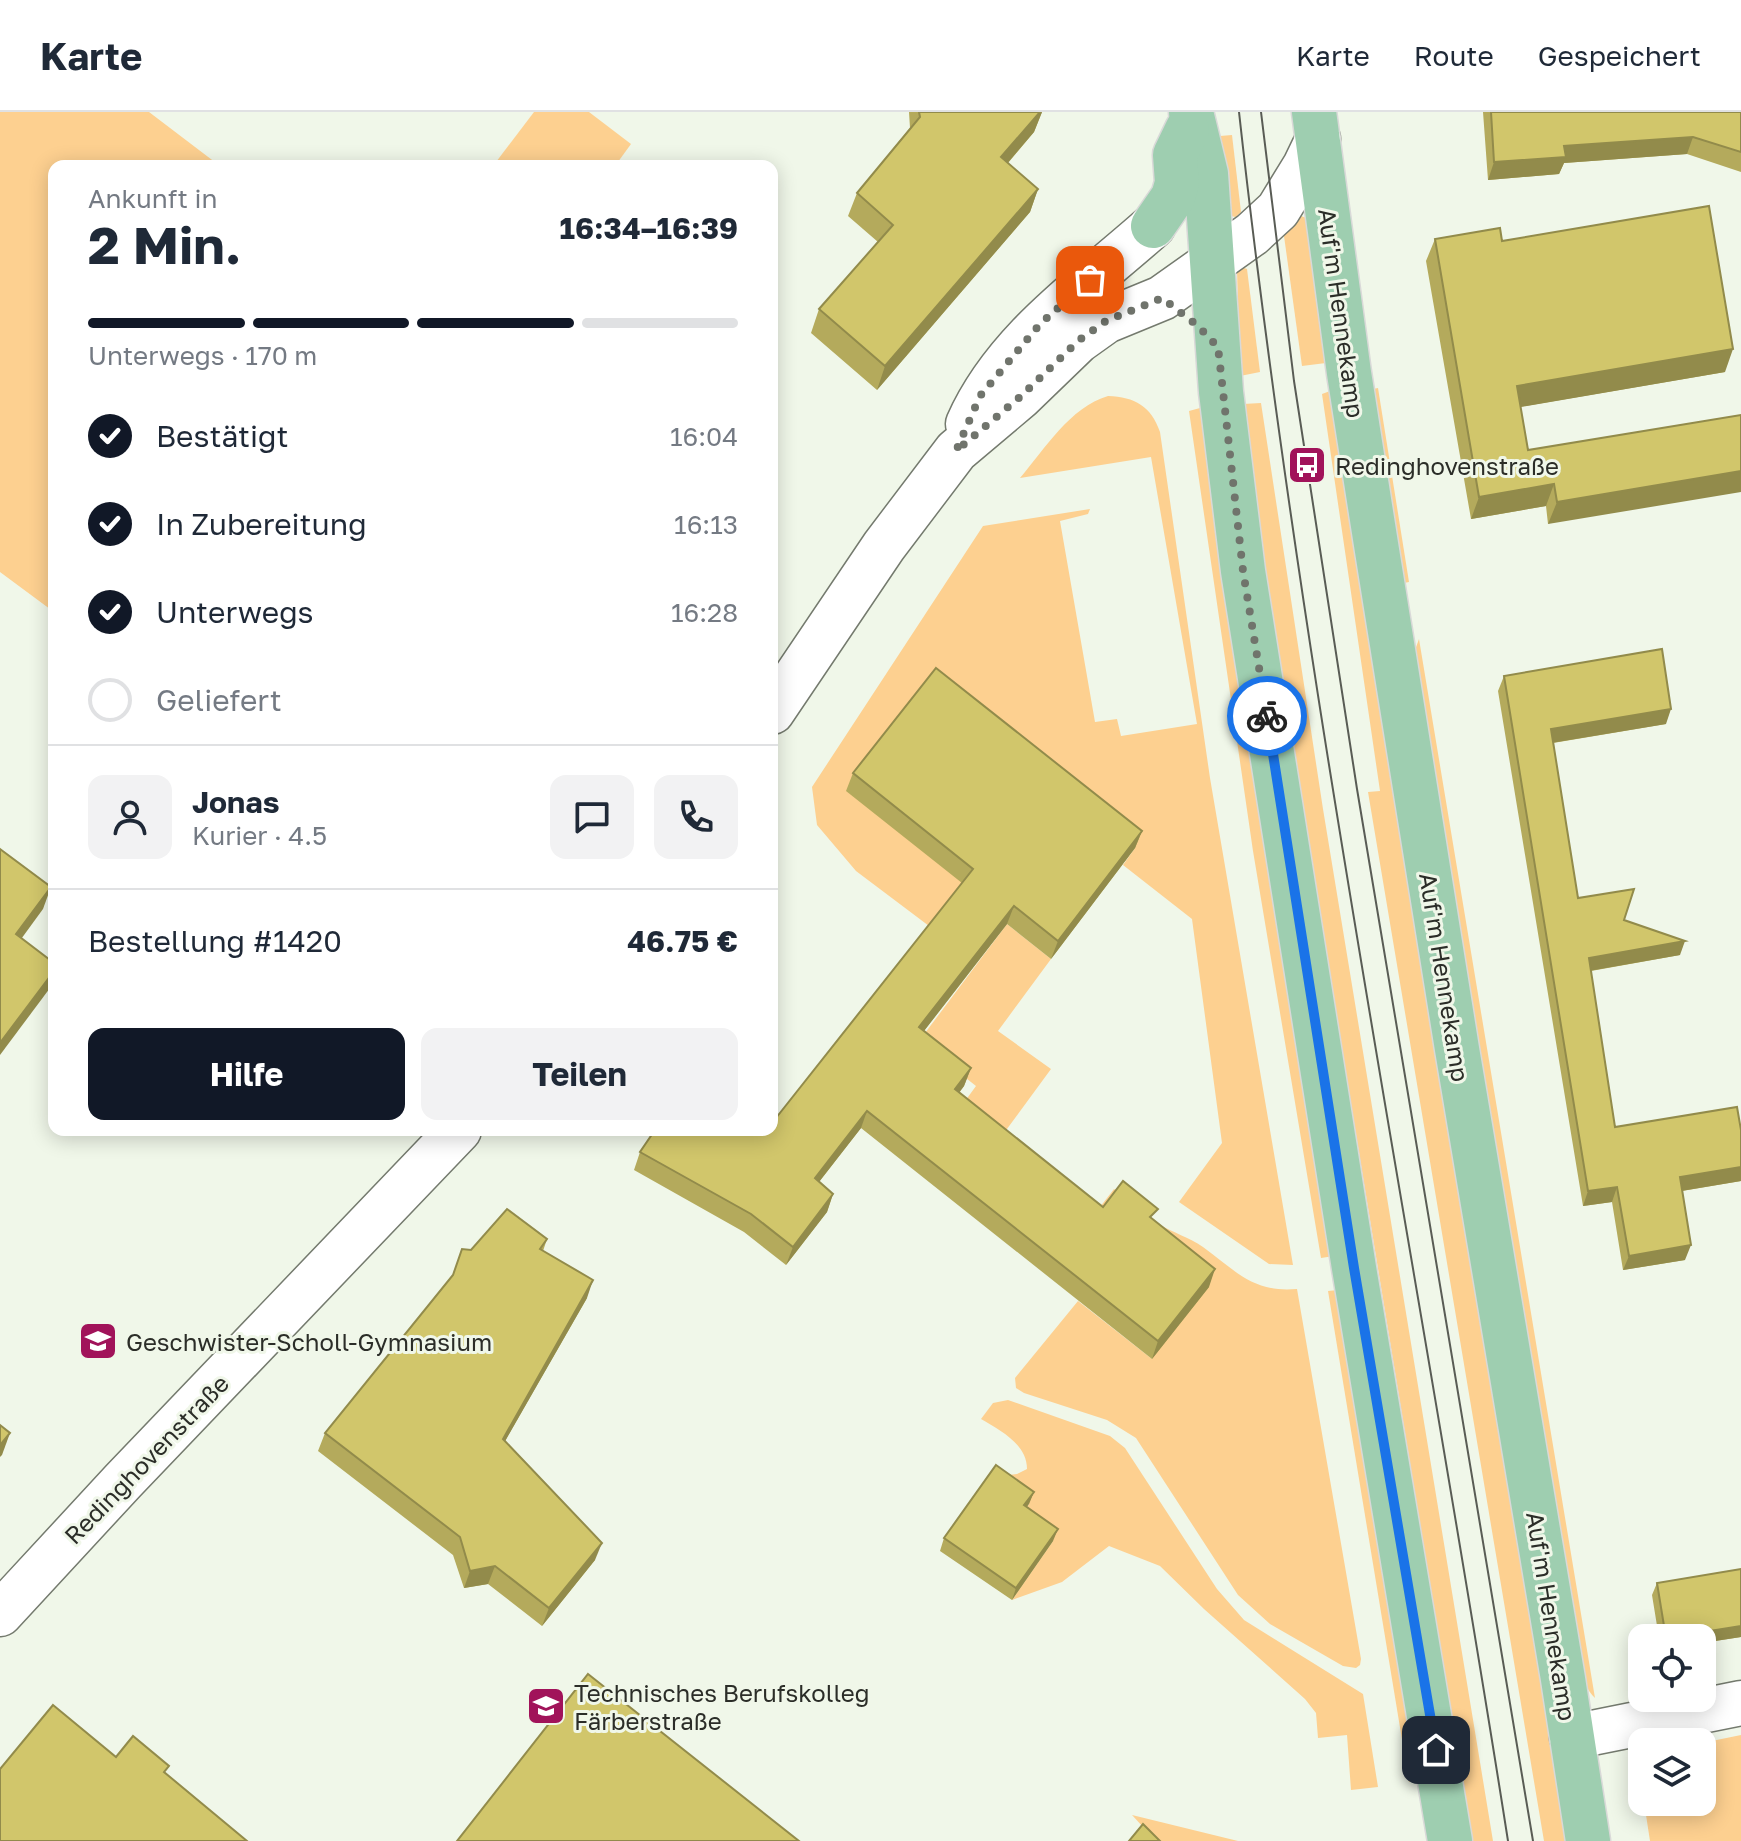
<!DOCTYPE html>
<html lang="de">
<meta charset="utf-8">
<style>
:root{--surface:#fff;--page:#f2f2f3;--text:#1f2937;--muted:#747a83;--line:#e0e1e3;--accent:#111827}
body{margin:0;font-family:"Golos Text",sans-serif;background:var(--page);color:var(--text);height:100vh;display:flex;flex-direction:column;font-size:30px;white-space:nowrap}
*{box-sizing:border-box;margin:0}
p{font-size:26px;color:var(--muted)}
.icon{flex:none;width:44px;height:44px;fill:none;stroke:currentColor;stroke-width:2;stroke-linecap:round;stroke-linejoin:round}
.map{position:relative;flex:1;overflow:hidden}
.details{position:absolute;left:48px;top:48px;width:730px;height:976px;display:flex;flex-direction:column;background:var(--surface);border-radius:16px;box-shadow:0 4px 20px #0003}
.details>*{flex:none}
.tools{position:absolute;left:1628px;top:1512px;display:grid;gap:16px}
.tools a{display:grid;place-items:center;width:88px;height:88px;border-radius:16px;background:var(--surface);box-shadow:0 4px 20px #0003;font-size:40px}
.pin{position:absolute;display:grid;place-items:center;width:68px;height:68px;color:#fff;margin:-34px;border-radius:16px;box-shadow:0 4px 12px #0006}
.courier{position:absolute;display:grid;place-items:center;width:80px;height:80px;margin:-40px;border:6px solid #1a73e8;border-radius:50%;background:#fff;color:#222;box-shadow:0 2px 10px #0007}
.headline em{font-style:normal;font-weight:700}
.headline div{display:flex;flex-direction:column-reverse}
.headline{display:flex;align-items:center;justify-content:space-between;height:136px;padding:0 40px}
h1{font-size:52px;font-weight:700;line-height:60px}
.bar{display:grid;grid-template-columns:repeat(4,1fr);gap:12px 8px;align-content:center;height:96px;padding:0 40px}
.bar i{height:10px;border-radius:6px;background:var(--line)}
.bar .on{background:var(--accent)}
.bar p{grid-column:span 4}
.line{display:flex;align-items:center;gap:20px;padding:0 40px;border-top:2px solid var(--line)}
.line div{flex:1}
.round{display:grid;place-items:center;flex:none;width:84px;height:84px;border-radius:16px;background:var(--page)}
ol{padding:0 40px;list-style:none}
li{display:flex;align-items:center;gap:24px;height:88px}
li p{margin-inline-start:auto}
li .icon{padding:8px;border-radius:50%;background:var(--accent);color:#fff;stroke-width:4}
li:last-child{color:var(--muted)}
li i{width:44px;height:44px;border:4px solid var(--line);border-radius:50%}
.cta{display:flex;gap:16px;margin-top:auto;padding:16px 40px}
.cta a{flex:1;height:92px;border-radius:16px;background:var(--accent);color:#fff;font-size:32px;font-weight:700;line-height:92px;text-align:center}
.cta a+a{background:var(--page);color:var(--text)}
header{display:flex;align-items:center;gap:48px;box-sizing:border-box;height:112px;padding:0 40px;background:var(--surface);border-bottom:2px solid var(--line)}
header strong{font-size:38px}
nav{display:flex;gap:44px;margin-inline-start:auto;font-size:28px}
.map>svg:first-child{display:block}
.green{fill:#fdd090}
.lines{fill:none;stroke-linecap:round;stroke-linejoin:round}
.minor-casing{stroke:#747a6e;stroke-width:47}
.major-casing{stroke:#d9d9d8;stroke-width:47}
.minor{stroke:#fff;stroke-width:44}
.major{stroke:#9eceb0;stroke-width:44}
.tram{stroke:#595c55;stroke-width:2}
.wall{fill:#b4aa5c}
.shaded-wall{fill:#928b4b}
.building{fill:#d1c66b;stroke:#928b4b;stroke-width:2}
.done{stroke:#70746c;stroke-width:8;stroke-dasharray:0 14.4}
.route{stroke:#1a73e8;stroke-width:10}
.labels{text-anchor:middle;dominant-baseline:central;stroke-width:6;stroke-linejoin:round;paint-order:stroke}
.street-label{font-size:24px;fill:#2b2d28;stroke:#f0f7e9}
.poi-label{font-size:24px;fill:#2b2d28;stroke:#f0f7e9;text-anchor:start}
</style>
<header>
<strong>Karte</strong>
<nav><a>Karte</a><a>Route</a><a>Gespeichert</a></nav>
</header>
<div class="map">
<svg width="1741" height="1729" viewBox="0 0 1741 1729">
<rect width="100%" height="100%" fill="#f0f7e9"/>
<g class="green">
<path d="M0,0H149L220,54H54V500L0,460Z"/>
<path d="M534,0H589L631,32L615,54H493Z"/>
<path d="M1232,23L1241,100L1236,105L1230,104L1220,24Z"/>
<path d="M1301,104L1309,107L1326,251L1302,254L1284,124Z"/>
<path d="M1239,154L1247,157L1260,260L1240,264L1237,158Z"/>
<path d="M1378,276L1409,470L1404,471L1373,277Z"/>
<path d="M1330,279L1567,1729H1544L1368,680L1380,679L1322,282Z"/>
<path d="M1108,284C1135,285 1151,294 1160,320L1210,666L1293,1153L1269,1152L1179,1090L1222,1031L1192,807L1123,753L1135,736L967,775L933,817L856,759L817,713L812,675L983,414L1090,397L1088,402L1060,409L1095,610L1117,607L1121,624L1197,612L1151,345L1020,366C1045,337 1070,295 1108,284Z"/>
<path d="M1261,291L1323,697L1493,1729H1472L1273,517L1243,292Z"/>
<path d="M1200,296L1232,526L1334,1144L1321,1146L1253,739L1189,299Z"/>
<path d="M1419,527L1595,1586C1579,1571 1579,1542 1576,1522L1414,541Z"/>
<path d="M1007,812L1051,847L998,919L1051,957L1004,1021L1100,1095L1114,1077C1129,1089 1143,1103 1159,1112C1173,1121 1189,1125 1203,1135C1236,1159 1253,1181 1297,1177L1361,1547L1360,1553L1356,1556L1343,1554L1270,1512L1238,1483L1136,1326L1107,1308L1024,1281L1016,1276L1015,1266L1078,1189L1152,1247L1096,1113L960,996L976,974L919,929Z"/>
<path d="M1338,1178L1421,1666L1409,1670L1328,1179Z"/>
<path d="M1008,1288L1110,1324L1125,1336L1217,1477L1244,1508L1363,1582L1378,1675L1351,1678L1347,1623L1318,1626L1316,1601L1305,1587L1204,1497L1160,1454L1109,1434L1062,1470L1012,1488L1053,1429L1019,1405L1029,1392L991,1365L1017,1362L1027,1357C1027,1332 1001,1319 981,1307L993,1291Z"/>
<path d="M1741,1623V1729H1650L1644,1690H1702V1631Z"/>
<path d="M1132,1703L1238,1729H1156Z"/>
</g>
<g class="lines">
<defs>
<g id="minor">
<path d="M968,312C1005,228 1087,173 1153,114"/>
<path d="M772,600L884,434L956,339L1020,285L1078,229L1106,209L1162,186L1252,122L1278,98L1305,54L1318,27"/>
<path d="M0,1502L123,1369L459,1018"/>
<path d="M1572,1625L1741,1591"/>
</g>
<g id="major">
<path d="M1191,0L1206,62L1221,280L1243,459L1354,1156L1450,1729"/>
<path d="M1314,0L1349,261L1375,426L1457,937L1563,1567L1588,1729"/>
<path d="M1153,114L1173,85L1177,71L1175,43L1187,18"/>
</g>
</defs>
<use href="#minor" class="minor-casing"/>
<use href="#major" class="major-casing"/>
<use href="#minor" class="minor"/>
<use href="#major" class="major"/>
<g class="tram">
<path d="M1239,0C1303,580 1418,1153 1508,1729"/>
<path d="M1261,0L1294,269L1357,677L1533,1729"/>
</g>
</g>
<g class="wall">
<path d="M909,0H1042L1034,20L1008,51L1038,77L1030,100L877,278L811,221L819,197L878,130L848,104L857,81L910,16Z"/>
<path d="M1483,0H1741V60L1687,42L1564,51L1559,62L1488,68Z"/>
<path d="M1435,127L1502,129L1725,260L1520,295L1528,338L1741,303L1548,412L1546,394L1471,407L1426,149Z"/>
<path d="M1504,564L1666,612L1553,631L1578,786L1624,808L1680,843L1591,859L1615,1015L1741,1018V1069L1682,1079L1685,1148L1623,1158L1612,1090L1583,1094L1498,579Z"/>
<path d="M853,661L1142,719L1135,736L1051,847L1007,812L924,919L971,956L964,974L959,981L1103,1095L1154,1108L1209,1175L1152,1247L861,1016L819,1070L833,1082L827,1100L786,1153L744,1120L634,1058L640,1040L765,1020L962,771L846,679Z"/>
<path d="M547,1127L543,1139L587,1186L505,1329L595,1448L542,1514L488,1472L464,1476L453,1443L318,1339L325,1321L452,1164L471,1138Z"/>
<path d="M1034,1380L1027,1395L1053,1429L1012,1488L940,1439L944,1426Z"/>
<path d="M1657,1471L1741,1525L1702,1531V1526H1659L1652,1483Z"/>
</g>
<g class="shaded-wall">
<path d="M1040,0H1042L1034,20L993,68L1001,45Z"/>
<path d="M1693,25L1687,42L1564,51L1559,62L1488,68L1494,50L1564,34Z"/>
<path d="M1038,77L1030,100L877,278L885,254Z"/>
<path d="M1733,237L1725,260L1509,297L1517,274Z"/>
<path d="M1741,359V380L1548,412L1557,390Z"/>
<path d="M1554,372L1546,394L1471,407L1479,385Z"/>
<path d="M1671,597L1666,612L1545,632L1551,617Z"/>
<path d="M1142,719L1135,736L1051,847L1058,829Z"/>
<path d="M51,775L43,797L8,845L16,822Z"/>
<path d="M1014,794L1007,812L913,933L919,915Z"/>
<path d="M1685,829L1680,843L1583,860L1589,846Z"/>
<path d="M54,859V865L50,876L0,943V931Z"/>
<path d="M971,956L964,974L948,995L955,977Z"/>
<path d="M867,999L861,1016L808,1084L815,1066Z"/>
<path d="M1741,1055V1069L1675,1080L1680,1065Z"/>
<path d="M1617,1075L1612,1090L1583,1094L1588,1079Z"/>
<path d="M833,1082L827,1100L786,1153L793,1135Z"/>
<path d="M1691,1133L1685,1148L1623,1158L1629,1144Z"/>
<path d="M1215,1157L1209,1175L1152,1247L1158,1229Z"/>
<path d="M593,1168L587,1186L496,1345L503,1327Z"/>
<path d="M10,1321L2,1343L0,1345V1333Z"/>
<path d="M1034,1380L1029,1392L1019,1405L1024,1393Z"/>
<path d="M1058,1417L1053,1429L1012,1488L1016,1476Z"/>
<path d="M602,1431L595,1448L542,1514L549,1496Z"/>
<path d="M495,1454L488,1472L464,1476L470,1459Z"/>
<path d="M1741,1514V1525L1702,1531V1526H1666Z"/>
</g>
<g class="building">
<path d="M919,0H1040L1001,45L1038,77L885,254L819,197L893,113L857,81L920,5Z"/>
<path d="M1491,0H1741V40L1693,25L1564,34L1566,45L1494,50Z"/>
<path d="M1709,94L1733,237L1517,274L1528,338L1741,303V359L1557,390L1554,372L1479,385L1435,127L1500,116L1502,129Z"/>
<path d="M1662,537L1671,597L1551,617L1578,786L1634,777L1624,808L1685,829L1589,846L1615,1015L1737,995L1741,1018V1055L1680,1065L1691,1133L1629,1144L1617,1075L1588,1079L1504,564Z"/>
<path d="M936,556L1142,719L1058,829L1014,794L919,915L971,956L955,977L1103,1095L1123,1069L1158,1097L1150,1105L1215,1157L1158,1229L867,999L815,1066L833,1082L793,1135L751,1102L640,1040L655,1018H764L765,1020L766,1018H772V1011L973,757L853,661Z"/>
<path d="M0,737L51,775L16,822L54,851V859L0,931Z"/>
<path d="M507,1097L547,1127L540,1137L593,1168L503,1327L602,1431L549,1496L495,1454L470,1459L460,1425L325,1321L453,1163L462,1137L471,1138Z"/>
<path d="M0,1313L10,1321L0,1333Z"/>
<path d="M996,1353L1034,1380L1024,1393L1058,1417L1016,1476L944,1426Z"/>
<path d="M1741,1457V1514L1666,1526L1657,1471Z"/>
<path d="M588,1562L799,1729H457Z"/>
<path d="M53,1593L116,1645L133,1624L169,1654L164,1660L247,1729H0V1657Z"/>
<path d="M1143,1712L1160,1729H1129Z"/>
</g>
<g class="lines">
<path class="done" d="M1090,168L1040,212L980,284L956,339L1020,285L1078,229L1106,209L1162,186L1198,214L1218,235L1243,459L1267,604"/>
<path class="route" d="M1267,604L1354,1156L1436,1638"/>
</g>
<defs>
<symbol id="bus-square" viewBox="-11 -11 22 22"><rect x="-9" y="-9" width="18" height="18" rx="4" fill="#a1135a" stroke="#f0f7e9"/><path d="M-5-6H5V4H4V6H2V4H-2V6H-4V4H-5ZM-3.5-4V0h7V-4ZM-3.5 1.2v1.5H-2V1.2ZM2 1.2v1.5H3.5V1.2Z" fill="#fff"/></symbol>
<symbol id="school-square" viewBox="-11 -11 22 22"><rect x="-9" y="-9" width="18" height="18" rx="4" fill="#a1135a" stroke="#f0f7e9"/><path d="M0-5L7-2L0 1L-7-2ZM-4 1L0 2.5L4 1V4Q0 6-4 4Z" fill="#fff"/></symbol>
</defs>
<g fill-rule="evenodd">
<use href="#bus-square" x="1285" y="331" width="44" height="44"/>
<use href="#school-square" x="76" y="1207" width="44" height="44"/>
<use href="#school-square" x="524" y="1572" width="44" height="44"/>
</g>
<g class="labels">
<g class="street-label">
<text transform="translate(1342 201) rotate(82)">Auf'm Hennekamp</text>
<text transform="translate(1445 865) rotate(81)">Auf'm Hennekamp</text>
<text transform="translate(146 1347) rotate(-46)">Redinghovenstraße</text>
<text transform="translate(1552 1504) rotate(81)">Auf'm Hennekamp</text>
</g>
<g class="poi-label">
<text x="1335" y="353">Redinghovenstraße</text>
<text x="126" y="1229">Geschwister-Scholl-Gymnasium</text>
<text x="574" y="1580">Technisches Berufskolleg<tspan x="574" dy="28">Färberstraße</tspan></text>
</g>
</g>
</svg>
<div class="tools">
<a><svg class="icon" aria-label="locate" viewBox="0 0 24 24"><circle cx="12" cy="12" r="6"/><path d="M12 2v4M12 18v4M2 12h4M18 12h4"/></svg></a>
<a><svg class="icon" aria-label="layers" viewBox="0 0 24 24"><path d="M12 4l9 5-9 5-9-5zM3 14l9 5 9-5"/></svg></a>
</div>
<div class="pin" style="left:1090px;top:168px;background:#ea580c"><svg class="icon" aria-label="bag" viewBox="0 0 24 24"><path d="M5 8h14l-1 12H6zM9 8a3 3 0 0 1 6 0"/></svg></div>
<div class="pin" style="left:1436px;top:1638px;background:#1f2937"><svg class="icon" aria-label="home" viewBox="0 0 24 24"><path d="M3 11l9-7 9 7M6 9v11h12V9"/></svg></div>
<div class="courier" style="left:1267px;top:604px"><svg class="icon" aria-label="bike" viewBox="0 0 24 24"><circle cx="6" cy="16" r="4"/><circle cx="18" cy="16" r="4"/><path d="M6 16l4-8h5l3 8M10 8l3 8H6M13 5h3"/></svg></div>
<section class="details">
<div class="headline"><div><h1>2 Min.</h1><p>Ankunft in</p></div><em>16:34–16:39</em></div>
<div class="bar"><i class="on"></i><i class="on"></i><i class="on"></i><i></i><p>Unterwegs · 170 m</p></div>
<ol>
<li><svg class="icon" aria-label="check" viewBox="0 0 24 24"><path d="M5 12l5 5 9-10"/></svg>Bestätigt<p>16:04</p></li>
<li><svg class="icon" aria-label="check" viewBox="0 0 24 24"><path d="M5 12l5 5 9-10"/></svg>In Zubereitung<p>16:13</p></li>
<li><svg class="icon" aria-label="check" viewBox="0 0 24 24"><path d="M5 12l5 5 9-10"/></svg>Unterwegs<p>16:28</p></li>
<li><i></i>Geliefert</li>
</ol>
<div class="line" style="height:144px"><a class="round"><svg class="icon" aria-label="person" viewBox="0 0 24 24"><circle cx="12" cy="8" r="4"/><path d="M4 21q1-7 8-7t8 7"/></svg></a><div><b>Jonas</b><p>Kurier · 4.5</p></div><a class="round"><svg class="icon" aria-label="chat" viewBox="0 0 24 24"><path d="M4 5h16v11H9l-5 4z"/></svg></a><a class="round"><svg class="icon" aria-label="phone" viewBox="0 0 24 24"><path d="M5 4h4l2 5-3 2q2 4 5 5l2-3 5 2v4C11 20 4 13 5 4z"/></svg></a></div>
<div class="line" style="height:104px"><div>Bestellung #1420</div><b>46.75 €</b></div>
<div class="cta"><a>Hilfe</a><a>Teilen</a></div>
</section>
</div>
